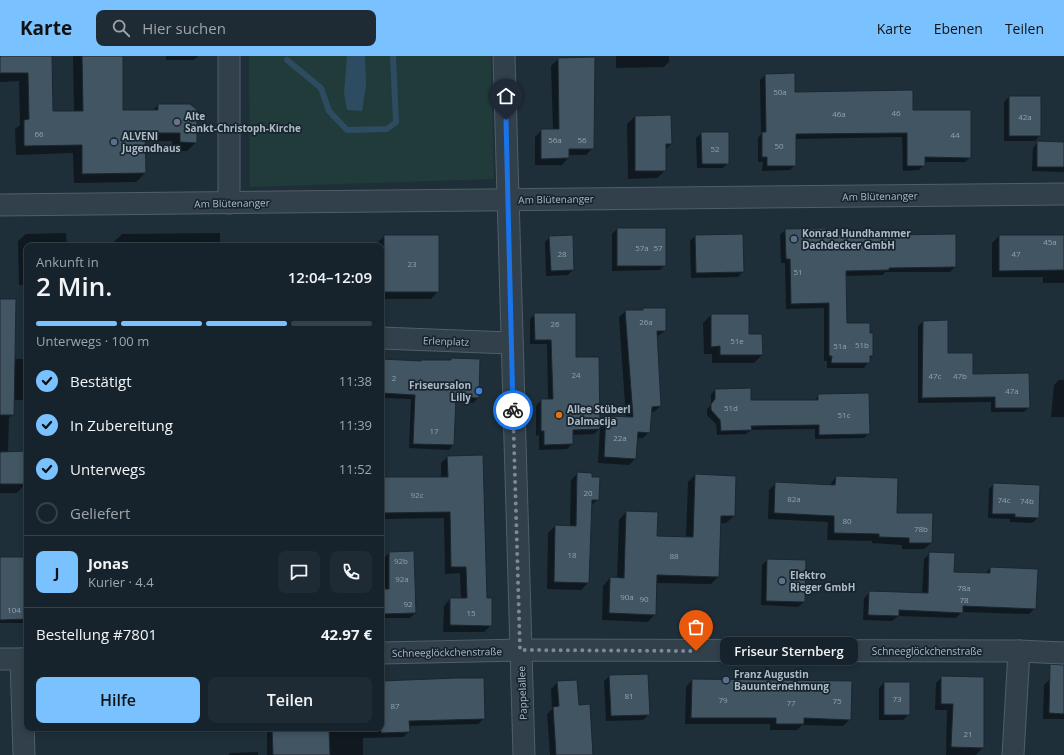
<!DOCTYPE html>
<html lang="de">
<meta charset="utf-8">
<style>
:root{--surface:#16232c;--page:#1f2b34;--text:#f1f3f6;--muted:#9ea4a9;--line:#354048;--accent:#7ac2ff}
body{margin:0;font-family:"Open Sans",sans-serif;background:var(--page);color:var(--text);height:100vh;display:flex;flex-direction:column;font-size:15px;white-space:nowrap}
*{box-sizing:border-box;margin:0}
p{font-size:13px;color:var(--muted)}
.icon{flex:none;width:22px;height:22px;fill:none;stroke:currentColor;stroke-width:2;stroke-linecap:round;stroke-linejoin:round}
.map{position:relative;flex:1;overflow:hidden}
.drawer{position:absolute;left:24px;top:187px;width:360px;height:488px;display:flex;flex-direction:column;background:var(--surface);border-radius:8px;box-shadow:0 2px 6px #0003,0 0 0 1px var(--line)}
.drawer>*{flex:none}
.pin{position:absolute;display:grid;place-items:center;width:34px;height:34px;color:#fff;margin:-41px -17px;border-radius:50% 50% 50% 0;rotate:-45deg;box-shadow:0 0 4px #0007}
.pin .icon{rotate:45deg}
.courier{position:absolute;display:grid;place-items:center;width:40px;height:40px;margin:-20px;border:3px solid #1a73e8;border-radius:50%;background:#fff;color:#222;box-shadow:0 1px 5px #0007}
.bubble{position:absolute;height:28px;border-radius:8px;background:var(--surface);box-shadow:0 2px 6px #0003,0 0 0 1px var(--line);font-size:13px;font-weight:600;line-height:28px;text-align:center}
.summary em{font-style:normal;font-weight:600}
.summary div{display:flex;flex-direction:column-reverse}
.summary{display:flex;align-items:center;justify-content:space-between;height:68px;padding:0 12px}
h1{font-size:26px;font-weight:600;line-height:30px}
.bar{display:grid;grid-template-columns:repeat(4,1fr);gap:6px 4px;align-content:center;height:48px;padding:0 12px}
.bar i{height:5px;border-radius:3px;background:var(--line)}
.bar .active{background:var(--accent)}
.bar p{grid-column:span 4}
.line{display:flex;align-items:center;gap:10px;padding:0 12px;border-top:1px solid var(--line)}
.line div{flex:1}
.round{display:grid;place-items:center;flex:none;width:42px;height:42px;border-radius:8px;background:var(--page)}
ol{padding:0 12px;list-style:none}
li{display:flex;align-items:center;gap:12px;height:44px}
li p{margin-inline-start:auto}
li .icon{padding:4px;border-radius:50%;background:var(--accent);color:#111;stroke-width:4}
li:last-child{color:var(--muted)}
li i{width:22px;height:22px;border:2px solid var(--line);border-radius:50%}
.cta{display:flex;gap:8px;margin-top:auto;padding:8px 12px}
.cta a{flex:1;height:46px;border-radius:8px;background:var(--accent);color:#111;font-size:16px;font-weight:600;line-height:46px;text-align:center}
.cta a+a{background:var(--page);color:var(--text)}
header{display:flex;align-items:center;gap:24px;box-sizing:border-box;height:56px;padding:0 20px;background:var(--accent);color:#111}
header strong{font-size:19px}
nav{display:flex;gap:22px;margin-inline-start:auto;font-size:14px}
.search{width:280px;height:36px;background:var(--page);display:flex;align-items:center;gap:10px;box-sizing:border-box;padding:0 14px;border-radius:8px;color:var(--muted);font-size:15px}
.map>svg:first-child{display:block}
.green{fill:#203b3a}
.water{fill:#2e4c61}
.shadow{fill:#0007}
.lines{fill:none;stroke-linecap:round;stroke-linejoin:round}
.stream{stroke:#2e4c61;stroke-width:6}
.building{fill:#425562;stroke:#1a2731}
.street-casing{stroke:#505e68;stroke-width:23}
.street{stroke:#32404b;stroke-width:21}
.done{stroke:#7b8a96;stroke-width:4;stroke-dasharray:0 7.2}
.route{stroke:#1a73e8;stroke-width:5}
.worship-dot{fill:#6b7280;stroke:#18252f;stroke-width:1.5}
.service-dot{fill:#5c6f8a;stroke:#18252f;stroke-width:1.5}
.shop-dot{fill:#3f7fe0;stroke:#18252f;stroke-width:1.5}
.food-dot{fill:#e8710a;stroke:#18252f;stroke-width:1.5}
.labels{text-anchor:middle;dominant-baseline:central;stroke-width:3.5;stroke-linejoin:round;paint-order:stroke}
.number-label{font-size:8px;fill:#92a2ae}
.poi-label{font-size:10px;font-weight:bold;fill:#adbbc7;stroke:#18252f;text-anchor:start}
.street-label{font-size:10px;fill:#adbbc7;stroke:#18252f}
</style>
<header>
<strong>Karte</strong>
<div class="search"><svg class="icon" aria-label="search" viewBox="0 0 24 24"><circle cx="10" cy="10" r="6"/><path d="M15 15l6 6"/></svg>Hier suchen</div>
<nav><a>Karte</a><a>Ebenen</a><a>Teilen</a></nav>
</header>
<div class="map">
<svg width="1064" height="699" viewBox="0 0 1064 699">
<rect width="100%" height="100%" fill="#1e2f3a"/>
<path class="green" d="M249,0H491L494,123L250,131Z"/>
<path class="water" d="M347,0H365L366,29L362,55L347,54L344,37Z"/>
<g class="shadow">
<path d="M0,0H51L52,56H74L73,0H122V55H152L158,49L196,86L187,95H172V85H144L145,117L136,126L74,127L73,97L16,99L15,73L20,69L19,25L0,26Z"/>
<path d="M166,0H198L194,4H166Z"/>
<path d="M616,0H669V6L664,11L616,12Z"/>
<path d="M594,2L593,92L586,99H568V102L562,109H535V81L542,74H553L551,10L558,3Z"/>
<path d="M765,19L794,37L912,55L970,101L965,106H924V109L919,114L903,115L902,81L795,83V109L790,114L762,115L763,106H758V82L761,78L760,24Z"/>
<path d="M1009,41L1040,79L1035,85H1004V46Z"/>
<path d="M635,60H670L671,88L665,94V115L657,122L628,123L627,68Z"/>
<path d="M702,77L728,107L723,112H697L696,82Z"/>
<path d="M1038,86L1064,87V116L1032,115L1033,92Z"/>
<path d="M617,173L665,209L660,214L612,215V178Z"/>
<path d="M785,174L825,180H887L955,211L950,216H885L883,219L845,220L846,268L872,300L864,312H827V305H824V252L786,253L785,207H781L780,179Z"/>
<path d="M66,177L67,190H27V229H19L18,185L26,178Z"/>
<path d="M220,177V190H114V186L122,178Z"/>
<path d="M1064,179V227H1043V221H992V187L999,180Z"/>
<path d="M384,180H438V235L431,243H381V190H376V188Z"/>
<path d="M695,180L743,216L738,221L691,222L690,185Z"/>
<path d="M550,181L573,214L568,219L546,220L545,186Z"/>
<path d="M0,244L14,303H27V344H13V358L9,362L8,397L26,427L17,437H0Z"/>
<path d="M626,255L665,275L656,281L660,350L654,356H650L649,376L643,382H636L635,403L629,409L598,407L600,372L594,378L572,379V388L567,393L539,394V379L536,380V350L541,344H548L547,288H530V263L535,258L575,302L599,368L606,361L626,362L619,261Z"/>
<path d="M711,259L748,279L762,299L754,307H712V298H704L703,267Z"/>
<path d="M923,266L947,298L972,319L1029,351L1024,356H991V346L918,347V270Z"/>
<path d="M452,303L478,342L473,347L455,346L453,389L449,394L409,392L411,343L381,342V304L420,306L450,305Z"/>
<path d="M1059,324H1064V361H1051L1054,329Z"/>
<path d="M715,334L750,345H814L819,339L869,377L864,382L815,383V373L751,374L746,378L717,379L716,368L707,359V353L711,349V338Z"/>
<path d="M447,401L486,543L491,569L484,576H443L444,550L450,543H461L460,517L445,518L444,462L381,463V422H441V407Z"/>
<path d="M578,417L598,443L590,451L588,527L581,534L547,533L548,477L555,470L570,471L571,424Z"/>
<path d="M695,419L734,460L726,467H720L718,521L711,528L656,527L655,558L648,566L602,564L603,530L610,522L617,523L619,464L626,456L656,481L686,482L688,426Z"/>
<path d="M836,421L896,458L931,487L924,493H902V489L872,487V485L827,484L828,466L768,463L769,434L776,427L829,430Z"/>
<path d="M994,428L1038,462L1032,467L1010,466V463L988,462L989,433Z"/>
<path d="M389,497L415,557L410,562H381V535L384,534V502Z"/>
<path d="M930,497L953,517L985,518L990,512L1035,552L1029,558L962,556L956,562L898,560L892,565L863,564L864,542L870,536L922,538L924,503Z"/>
<path d="M0,502L24,521H27V567H0Z"/>
<path d="M767,504L804,546L798,551L761,549L762,509Z"/>
<path d="M610,620L649,658L643,664L606,665L604,625Z"/>
<path d="M942,621L983,691L976,699H946L947,654H935L936,627Z"/>
<path d="M1050,623L1064,624V663H1043L1044,629Z"/>
<path d="M692,624L850,663L843,670L802,669L797,674H770V668H685L686,631Z"/>
<path d="M381,626L484,662L478,668L409,670V676L403,681L363,682V699H267V672H381Z"/>
<path d="M558,626L578,650L592,699H550L547,658L552,653L551,633Z"/>
<path d="M884,627L909,658L903,664H879V632Z"/>
<path d="M56,672H81L56,674Z"/>
<path d="M258,696V699H229L230,697Z"/>
</g>
<g class="lines">
<path class="stream" d="M287,4L321,32L329,55L347,74L387,73L396,66L393,0"/>
</g>
<g class="building">
<path d="M0,0H52L53,55H83L82,0H123V54H158V48H190L197,54V87L180,86V77H145L146,117L82,118V89L24,90V64L29,63L28,17H0Z"/>
<path d="M595,1L594,93H569V102L541,103V73H559L558,2Z"/>
<path d="M795,17V36L913,34V54H971V102L925,101V110H907V77L796,78V110H767V101H762V76H766L765,18Z"/>
<rect x="1009" y="40" width="32" height="40"/>
<path d="M671,59L672,88H666V115H635V60Z"/>
<path d="M701,76H729V108H702Z"/>
<path d="M1037,85L1064,86V111H1037Z"/>
<rect x="617" y="172" width="49" height="38"/>
<path d="M826,172V179L888,177V179L956,178V211L889,212V214L846,215L847,267H870V277H873V300H870V307H831L832,300H829V247L791,248L790,203H786L785,173Z"/>
<path d="M743,178L744,216L696,217L695,179Z"/>
<rect x="384" y="179" width="55" height="57"/>
<path d="M573,179L574,214L551,215L549,180Z"/>
<path d="M999,179H1064V214L999,215Z"/>
<path d="M0,243H16L14,359H0Z"/>
<path d="M643,252H666V275H657L661,350L652,351L650,377L638,376L636,403L604,401L606,360L633,361L625,254H643Z"/>
<path d="M534,257H576V301H599L600,373L573,374V388L544,389V375H541V343H553L551,284H535Z"/>
<path d="M711,258H749V278H762L763,299H720V290L711,291Z"/>
<path d="M948,264V297H973V318L1029,317L1030,352H995V341L922,342L923,265Z"/>
<path d="M451,302L480,303L479,342L456,341L454,389L413,388L415,339L381,337V303L421,305V304H451Z"/>
<path d="M751,332V344H818V338L869,337L870,378L819,379V369L751,370L752,374L721,375L720,364L711,354V348L715,343V333Z"/>
<path d="M27,395V428H0V396Z"/>
<path d="M483,399L487,542H492V570L450,569V542H467L466,511H451L450,456L381,457V421H448L447,400Z"/>
<path d="M577,416L592,417V421H600L599,444H592L589,527L554,526L555,469L576,470Z"/>
<path d="M695,418L736,420L735,460H721L719,521L657,519L656,559L609,557L610,521L624,522L626,455L658,456L657,480L693,481Z"/>
<path d="M836,420L898,422L897,457H933L932,487H909V482L879,481V478L834,477V460L774,457L775,426L835,429Z"/>
<path d="M993,427L1040,429L1039,462L1015,461V458H992Z"/>
<path d="M414,495L416,557L382,558V533H389V496Z"/>
<path d="M929,496L955,497L954,516L990,517V511L1038,513L1036,553L963,550V557L899,554V560L868,559L869,535L928,537Z"/>
<path d="M0,501H24L25,522H27V563L0,564Z"/>
<path d="M767,503L806,504L805,546L766,545Z"/>
<path d="M1050,608L1064,609V658L1049,657Z"/>
<path d="M648,618L650,659L611,660L609,619Z"/>
<path d="M941,620L984,621V692L951,691L953,648H941Z"/>
<path d="M456,622H484L485,663L409,665L410,676L381,677V625Z"/>
<path d="M692,623L852,625L851,664L804,662V668H776V662H691Z"/>
<path d="M577,624L579,649L590,648L593,699H556L553,651L559,650L557,625Z"/>
<rect x="884" y="626" width="26" height="33"/>
<path d="M272,672H329L330,699H273Z"/>
</g>
<g class="lines">
<defs>
<g id="street">
<path d="M229,0V147"/>
<path d="M504,0L524,699"/>
<path d="M0,149L1064,138"/>
<path d="M381,282L512,287"/>
<path d="M381,597L520,594L1019,595L1064,597"/>
<path d="M0,603H27"/>
<path d="M21,603L24,699"/>
<path d="M1013,699L1019,595"/>
</g>
</defs>
<use href="#street" class="street-casing"/>
<use href="#street" class="street"/>
</g>
<g class="lines">
<path class="done" d="M513,354L520,594L696,595"/>
<path class="route" d="M506,64L513,354"/>
</g>
<circle class="worship-dot" cx="177" cy="66" r="4"/>
<g class="service-dot">
<circle cx="114" cy="86" r="4"/>
<circle cx="794" cy="183" r="4"/>
<circle cx="782" cy="525" r="4"/>
<circle cx="726" cy="624" r="4"/>
</g>
<circle class="shop-dot" cx="479" cy="335" r="4"/>
<circle class="food-dot" cx="559" cy="359" r="4"/>
<g class="labels">
<g class="number-label">
<text x="780" y="35">50a</text>
<text x="896" y="56">46</text>
<text x="839" y="57">46a</text>
<text x="1025" y="60">42a</text>
<text x="39" y="77">66</text>
<text x="955" y="78">44</text>
<text x="555" y="83">56a</text>
<text x="582" y="83">56</text>
<text x="779" y="89">50</text>
<text x="715" y="92">52</text>
<text x="1050" y="185">45a</text>
<text x="642" y="191">57a</text>
<text x="658" y="191">57</text>
<text x="562" y="197">28</text>
<text x="1016" y="197">47</text>
<text x="412" y="207">23</text>
<text x="798" y="215">51</text>
<text x="646" y="265">26a</text>
<text x="555" y="267">26</text>
<text x="737" y="284">51e</text>
<text x="862" y="288">51b</text>
<text x="840" y="289">51a</text>
<text x="576" y="318">24</text>
<text x="935" y="319">47c</text>
<text x="960" y="319">47b</text>
<text x="394" y="321">2</text>
<text x="1012" y="334">47a</text>
<text x="731" y="351">51d</text>
<text x="844" y="358">51c</text>
<text x="434" y="374">17</text>
<text x="620" y="381">22a</text>
<text x="588" y="436">20</text>
<text x="417" y="438">92c</text>
<text x="794" y="442">82a</text>
<text x="1004" y="443">74c</text>
<text x="1027" y="444">74b</text>
<text x="847" y="464">80</text>
<text x="921" y="472">78b</text>
<text x="572" y="498">18</text>
<text x="674" y="499">88</text>
<text x="401" y="504">92b</text>
<text x="402" y="522">92a</text>
<text x="964" y="531">78a</text>
<text x="627" y="540">90a</text>
<text x="644" y="542">90</text>
<text x="964" y="543">78</text>
<text x="408" y="547">92</text>
<text x="14" y="553">104</text>
<text x="471" y="556">15</text>
<text x="629" y="639">81</text>
<text x="897" y="642">73</text>
<text x="723" y="643">79</text>
<text x="837" y="644">75</text>
<text x="791" y="646">77</text>
<text x="395" y="649">87</text>
<text x="968" y="677">21</text>
</g>
<g class="poi-label">
<text x="185" y="60">Alte<tspan x="185" dy="12">Sankt-Christoph-Kirche</tspan></text>
<text x="122" y="80">ALVENI<tspan x="122" dy="12">Jugendhaus</tspan></text>
<text x="802" y="177">Konrad Hundhammer<tspan x="802" dy="12">Dachdecker GmbH</tspan></text>
<text x="471" y="329" text-anchor="end">Friseursalon<tspan x="471" dy="12">Lilly</tspan></text>
<text x="567" y="353">Allee Stüberl<tspan x="567" dy="12">Dalmacija</tspan></text>
<text x="790" y="519">Elektro<tspan x="790" dy="12">Rieger GmbH</tspan></text>
<text x="734" y="618">Franz Augustin<tspan x="734" dy="12">Bauunternehmung</tspan></text>
</g>
<g class="street-label">
<text transform="translate(880 140) rotate(-1)">Am Blütenanger</text>
<text transform="translate(556 143) rotate(-1)">Am Blütenanger</text>
<text transform="translate(232 147) rotate(-1)">Am Blütenanger</text>
<text transform="translate(446 285) rotate(2)">Erlenplatz</text>
<text x="927" y="595">Schneeglöckchenstraße</text>
<text transform="translate(447 596) rotate(-1)">Schneeglöckchenstraße</text>
<text transform="translate(522 637) rotate(-92)">Pappelallee</text>
</g>
</g>
</svg>
<div class="pin" style="left:696px;top:595px;background:#ea580c"><svg class="icon" aria-label="bag" viewBox="0 0 24 24"><path d="M5 8h14l-1 12H6zM9 8a3 3 0 0 1 6 0"/></svg></div>
<div class="pin" style="left:506px;top:64px;background:#1f2937"><svg class="icon" aria-label="home" viewBox="0 0 24 24"><path d="M3 11l9-7 9 7M6 9v11h12V9"/></svg></div>
<div class="courier" style="left:513px;top:354px"><svg class="icon" aria-label="bike" viewBox="0 0 24 24"><circle cx="6" cy="16" r="4"/><circle cx="18" cy="16" r="4"/><path d="M6 16l4-8h5l3 8M10 8l3 8H6M13 5h3"/></svg></div>
<div class="bubble" style="left:720px;top:581px;width:138px">Friseur Sternberg</div>
<section class="drawer">
<div class="summary"><div><h1>2 Min.</h1><p>Ankunft in</p></div><em>12:04–12:09</em></div>
<div class="bar"><i class="active"></i><i class="active"></i><i class="active"></i><i></i><p>Unterwegs · 100 m</p></div>
<ol>
<li><svg class="icon" aria-label="check" viewBox="0 0 24 24"><path d="M5 12l5 5 9-10"/></svg>Bestätigt<p>11:38</p></li>
<li><svg class="icon" aria-label="check" viewBox="0 0 24 24"><path d="M5 12l5 5 9-10"/></svg>In Zubereitung<p>11:39</p></li>
<li><svg class="icon" aria-label="check" viewBox="0 0 24 24"><path d="M5 12l5 5 9-10"/></svg>Unterwegs<p>11:52</p></li>
<li><i></i>Geliefert</li>
</ol>
<div class="line" style="height:72px"><b class="round" style="background:var(--accent);color:#111">J</b><div><b>Jonas</b><p>Kurier · 4.4</p></div><a class="round"><svg class="icon" aria-label="chat" viewBox="0 0 24 24"><path d="M4 5h16v11H9l-5 4z"/></svg></a><a class="round"><svg class="icon" aria-label="phone" viewBox="0 0 24 24"><path d="M5 4h4l2 5-3 2q2 4 5 5l2-3 5 2v4C11 20 4 13 5 4z"/></svg></a></div>
<div class="line" style="height:52px"><div>Bestellung #7801</div><b>42.97 €</b></div>
<div class="cta"><a>Hilfe</a><a>Teilen</a></div>
</section>
</div>
